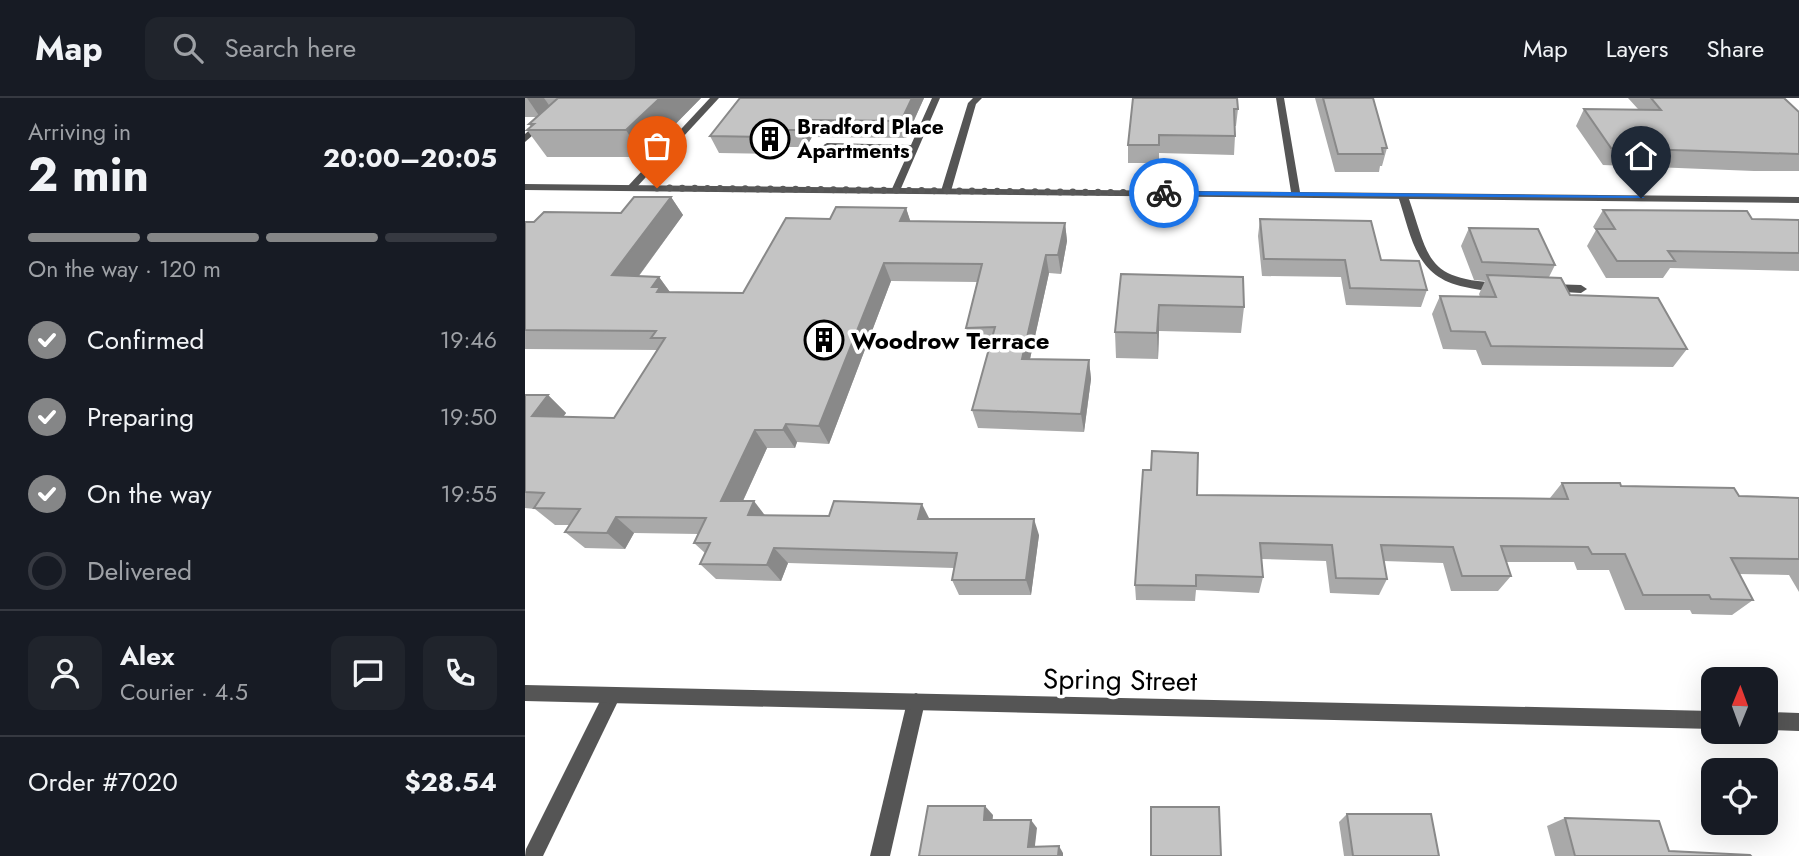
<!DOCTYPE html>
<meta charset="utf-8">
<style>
:root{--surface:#171b24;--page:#20242c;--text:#f1f3f6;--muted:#9ea1a6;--line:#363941;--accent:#858687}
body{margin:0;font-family:Jost,sans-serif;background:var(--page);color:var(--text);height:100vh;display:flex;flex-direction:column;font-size:26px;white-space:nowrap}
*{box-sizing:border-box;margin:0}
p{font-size:23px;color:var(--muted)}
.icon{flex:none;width:38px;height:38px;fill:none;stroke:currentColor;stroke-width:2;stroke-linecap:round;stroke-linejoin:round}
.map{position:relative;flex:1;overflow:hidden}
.drawer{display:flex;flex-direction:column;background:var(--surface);width:525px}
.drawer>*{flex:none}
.needle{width:46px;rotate:1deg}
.tools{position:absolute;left:1176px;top:569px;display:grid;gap:14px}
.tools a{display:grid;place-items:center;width:77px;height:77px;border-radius:14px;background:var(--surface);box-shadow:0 7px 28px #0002;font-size:35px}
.pin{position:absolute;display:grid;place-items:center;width:60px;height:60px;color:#fff;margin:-72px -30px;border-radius:50% 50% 50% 0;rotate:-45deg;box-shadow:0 0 7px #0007}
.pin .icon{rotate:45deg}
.courier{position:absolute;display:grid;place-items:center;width:70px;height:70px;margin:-35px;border:5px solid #1a73e8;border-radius:50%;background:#fff;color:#222;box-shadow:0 2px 9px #0007}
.head em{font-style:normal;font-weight:700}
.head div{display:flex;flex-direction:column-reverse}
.head{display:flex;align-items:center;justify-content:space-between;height:119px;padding:0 28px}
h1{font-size:46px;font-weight:700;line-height:52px}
.bar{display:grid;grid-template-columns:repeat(4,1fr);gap:10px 7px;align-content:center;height:84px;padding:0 28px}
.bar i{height:9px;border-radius:5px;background:var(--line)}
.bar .current{background:var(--accent)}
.bar p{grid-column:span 4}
.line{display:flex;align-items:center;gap:18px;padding:0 28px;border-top:2px solid var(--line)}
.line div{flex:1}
.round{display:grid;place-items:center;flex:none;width:74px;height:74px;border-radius:14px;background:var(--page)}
ol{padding:0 28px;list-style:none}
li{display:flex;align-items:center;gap:21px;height:77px}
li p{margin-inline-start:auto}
li .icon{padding:7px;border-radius:50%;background:var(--accent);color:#fff;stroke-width:4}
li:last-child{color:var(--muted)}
li i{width:38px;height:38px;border:4px solid var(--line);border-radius:50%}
header{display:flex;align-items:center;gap:42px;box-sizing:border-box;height:98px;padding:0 35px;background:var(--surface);border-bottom:2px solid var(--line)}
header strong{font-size:33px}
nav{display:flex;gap:38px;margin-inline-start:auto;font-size:24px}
.search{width:490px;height:63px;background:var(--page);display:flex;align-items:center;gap:18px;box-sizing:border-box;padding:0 24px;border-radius:14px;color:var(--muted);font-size:26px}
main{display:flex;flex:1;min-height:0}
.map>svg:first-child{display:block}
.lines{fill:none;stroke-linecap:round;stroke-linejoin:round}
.service{fill:#555;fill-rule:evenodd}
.minor{fill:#555;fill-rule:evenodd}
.tertiary{fill:#555;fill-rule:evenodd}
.wall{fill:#a9a9a9}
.shaded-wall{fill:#898989}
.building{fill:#c4c4c4;stroke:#898989;stroke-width:2}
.route{fill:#1a73e8}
.done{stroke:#595959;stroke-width:7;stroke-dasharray:0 12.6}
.labels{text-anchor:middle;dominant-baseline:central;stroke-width:7;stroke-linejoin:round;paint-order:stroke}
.far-poi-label{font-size:21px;font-weight:bold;fill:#000;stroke:#fff;text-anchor:start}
.poi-label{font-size:24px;font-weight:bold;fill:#000;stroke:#fff;text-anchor:start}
.near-street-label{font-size:28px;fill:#000;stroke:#fff}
</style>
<header>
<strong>Map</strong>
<div class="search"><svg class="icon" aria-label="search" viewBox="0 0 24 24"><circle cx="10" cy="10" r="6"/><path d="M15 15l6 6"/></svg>Search here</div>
<nav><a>Map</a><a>Layers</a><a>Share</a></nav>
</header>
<main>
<section class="drawer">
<div class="head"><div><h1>2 min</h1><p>Arriving in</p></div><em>20:00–20:05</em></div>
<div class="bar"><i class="current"></i><i class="current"></i><i class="current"></i><i></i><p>On the way · 120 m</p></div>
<ol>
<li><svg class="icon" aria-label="check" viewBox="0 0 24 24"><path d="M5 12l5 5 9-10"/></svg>Confirmed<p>19:46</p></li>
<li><svg class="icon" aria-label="check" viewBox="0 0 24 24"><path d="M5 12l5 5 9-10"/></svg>Preparing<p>19:50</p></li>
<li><svg class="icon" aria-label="check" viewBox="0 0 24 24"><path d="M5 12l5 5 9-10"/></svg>On the way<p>19:55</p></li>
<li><i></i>Delivered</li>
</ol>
<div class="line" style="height:126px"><a class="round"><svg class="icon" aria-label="person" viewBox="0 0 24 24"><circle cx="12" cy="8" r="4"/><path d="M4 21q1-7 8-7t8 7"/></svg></a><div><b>Alex</b><p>Courier · 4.5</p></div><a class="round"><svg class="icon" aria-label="chat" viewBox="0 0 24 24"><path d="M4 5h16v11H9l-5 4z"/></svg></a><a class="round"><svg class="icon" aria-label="phone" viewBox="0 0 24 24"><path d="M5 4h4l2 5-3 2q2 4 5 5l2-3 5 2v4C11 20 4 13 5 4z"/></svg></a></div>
<div class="line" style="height:91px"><div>Order #7020</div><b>$28.54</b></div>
</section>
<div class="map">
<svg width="1274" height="758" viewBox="0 0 1274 758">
<rect width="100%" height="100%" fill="#fff"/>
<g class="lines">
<g class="service">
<path d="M41,0H50L0,44V36Z"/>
<path d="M185,0H194L109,92H103V88Z"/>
<path d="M407,0H415L374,95L366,93L384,53L302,51L297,48L302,45L386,47Z"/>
<path d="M448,0H457L451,6L426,93L418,95L416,93L443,5Z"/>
<path d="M875,96L883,98C905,162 900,181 975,185L981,189L979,192C967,194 953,192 940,189C890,179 887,140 873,98Z"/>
<path d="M1024,186L1056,187L1062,191L1056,195L1020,193V187Z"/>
<path d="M87,589L93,591L96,597L18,758H0L1,751L81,591Z"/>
<path d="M391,595L397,598L400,604L365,758H345L382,604L385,598Z"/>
</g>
<path class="minor" d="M751,0H759L775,94L1274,99V105L0,92V86L766,94Z"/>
<g class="tertiary">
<path d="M0,587L1188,613V631L0,603Z"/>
<path d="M1241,614L1274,615V633L1241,632Z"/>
</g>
</g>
<g class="wall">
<path d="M0,0H176L118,59H22L2,32L6,29L4,26L12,19H0Z"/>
<path d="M215,0H399L381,40L287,39L281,49H256L251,56L194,55L185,38Z"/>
<path d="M608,0L713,11L711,28H710V38L709,57L634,55V65H603V47Z"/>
<path d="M790,0H848L862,50L857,68H855L854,74H810Z"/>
<path d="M1103,0H1259L1274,14V73H1229L1078,67L1051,28L1059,11H1113Z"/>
<path d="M146,99L158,117L114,178L134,179L145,194L218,195L305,121L381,110L385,123L540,125L542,143L536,176L524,175L505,261L564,262L566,281L559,334L453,330L447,312L465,248H446L441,230L452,184L366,183L304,346L272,344L270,350H242L218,403L240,417L405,421L514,437L506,497H434L427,482L429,470L263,465L256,483L191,481L175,466L180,455L169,445L173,436L109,435L100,451L60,450L40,434L45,427H30L10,411L0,410V297H23L41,315L38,319L89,320L133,252L0,251V124H9L96,115Z"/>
<path d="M1078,112L1227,121L1274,122V173L1145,170L1138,180H1081L1062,148L1071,132L1068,129Z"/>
<path d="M735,121L856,162L902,192L896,209L821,207L816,179L737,178L733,138Z"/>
<path d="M944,130L1030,167L1024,179L1045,197L1162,251L1148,269L957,267L951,252L918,251L907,216L915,198L955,199L954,196L960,183L949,182L936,148Z"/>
<path d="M596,176L719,209L716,235L634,233L633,261L591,260L590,234Z"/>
<path d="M1037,385L1096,388L1214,398L1274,400V494L1264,477L1214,476L1228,502L1207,517L1167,516L1165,512H1100L1084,472H1052L1049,464H981L986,478L973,493H926L918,465L859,463L862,481L854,497L805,495L801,463L736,461L738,479L734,495L671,492L670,503L611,502L610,487L672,397L1025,400Z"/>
<path d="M822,716L914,758H819L814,724Z"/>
<path d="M1040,720L1144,753L1226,758H1030L1022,728Z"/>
</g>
<g class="shaded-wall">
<path d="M2,0H19L26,10L15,19Z"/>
<path d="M135,0H176L118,59L101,32Z"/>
<path d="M387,0H399L381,40L376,23Z"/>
<path d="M281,22L287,39L281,49L274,32Z"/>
<path d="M248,32L256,49L251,56L243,39Z"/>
<path d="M146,99L158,117L101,195L87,177Z"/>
<path d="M381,110L387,128L375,123Z"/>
<path d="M540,125L542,143L536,176L533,157Z"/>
<path d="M521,157L524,175L501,279L497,261Z"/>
<path d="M359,165L366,183L304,346L294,328Z"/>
<path d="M134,179L147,197L148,208L127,189Z"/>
<path d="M634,207V233L633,261L632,235Z"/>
<path d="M564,262L566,281L559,334L556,316Z"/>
<path d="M23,297L41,315L26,336L7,318Z"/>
<path d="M261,326L272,344L270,350L258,332Z"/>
<path d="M230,332L242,350L210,420L196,403Z"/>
<path d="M229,403L242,420L223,417Z"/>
<path d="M397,406L405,422L393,421Z"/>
<path d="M91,419L109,435L100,451L82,435Z"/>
<path d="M509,421L514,437L506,497L501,482Z"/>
<path d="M249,450L263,465L256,483L242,467Z"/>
<path d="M460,708L468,717L467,730L459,722Z"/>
<path d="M506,722L512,730L509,756L503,749Z"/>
<path d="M534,748L538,755V758H533Z"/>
</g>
<g class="building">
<path d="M33,0H135L101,32H2L9,26H4Z"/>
<path d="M215,0H387L376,23L281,22L274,32H248L243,39L185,38Z"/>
<path d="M608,0H712L713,11H709L710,38L634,37V47H603Z"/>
<path d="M798,0H848L862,50H857L858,56H813Z"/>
<path d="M1126,0H1259L1274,14V56L1086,50L1059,11L1136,12Z"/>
<path d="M109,99H146L87,177L134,179L127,189H135L132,194L218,195L261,120L305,121L311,109L381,110L375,123L540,125L533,157H521L497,261L564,262L556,316L447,312L470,229L441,230L457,166L359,165L294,328L261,326L258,332H230L196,403H229L223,417L304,418L309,403L397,406L393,421H509L501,482H427L432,455L249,450L242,467L175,466L185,445H169L181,420L91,419L82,435L40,434L55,411L9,410L19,395L0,394V297H23L7,318L89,320L140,240H126L131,233L0,232V124H9L19,114L96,115Z"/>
<path d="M1078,112L1222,113L1227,121L1274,122V155L1143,153L1150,163H1092L1071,131H1090Z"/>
<path d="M735,121L846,123L856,162L894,163L902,192L825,190L820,162L739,161Z"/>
<path d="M944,130L1013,131L1030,167L957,164Z"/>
<path d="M596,176L718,179L719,209L634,207L632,235L590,234Z"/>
<path d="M962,177L1036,180L1045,197L1133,200L1162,251L966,248L960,234L926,233L915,198L971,199Z"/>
<path d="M627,353L673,355L672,397L1043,401L1037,385H1095L1096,388L1209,390L1214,398L1274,400V461L1206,460L1228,502L1186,501L1184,497H1118L1100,456H1067L1063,449L976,448L986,478H937L928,449L856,447L862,481L811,480L807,447L735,445L738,479L671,477V488L610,487L618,372H626Z"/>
<path d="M403,708H460L459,722H506L503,749L534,748L533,758H394Z"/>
<path d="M626,709H694L696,758H626Z"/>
<path d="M822,716H906L914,758H828Z"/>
<path d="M1040,720L1134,723L1144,753L1225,757L1226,758H1050Z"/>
</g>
<path class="route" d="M639,93L1116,98L1120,100L636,97Z"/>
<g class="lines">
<path class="done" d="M132,90L639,95"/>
</g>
<defs>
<symbol id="building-ring" viewBox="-11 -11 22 22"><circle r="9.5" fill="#fff" stroke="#000" stroke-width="1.5"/><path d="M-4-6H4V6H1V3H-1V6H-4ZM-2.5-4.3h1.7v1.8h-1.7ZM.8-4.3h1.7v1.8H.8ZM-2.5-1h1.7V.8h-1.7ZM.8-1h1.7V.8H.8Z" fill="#000"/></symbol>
</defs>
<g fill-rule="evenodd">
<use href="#building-ring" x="223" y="19" width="44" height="44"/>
<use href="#building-ring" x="277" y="220" width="44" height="44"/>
</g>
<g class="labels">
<g class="far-poi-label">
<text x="272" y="29">Bradford Place<tspan x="272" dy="24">Apartments</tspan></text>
</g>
<g class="poi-label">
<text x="326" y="242">Woodrow Terrace</text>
</g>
<g class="near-street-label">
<text transform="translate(595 582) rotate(1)">Spring Street</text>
</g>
</g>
</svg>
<div class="tools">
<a><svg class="needle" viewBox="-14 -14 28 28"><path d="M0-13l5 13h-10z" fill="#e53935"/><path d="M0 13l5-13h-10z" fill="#9ea1a6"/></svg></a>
<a><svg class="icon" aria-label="locate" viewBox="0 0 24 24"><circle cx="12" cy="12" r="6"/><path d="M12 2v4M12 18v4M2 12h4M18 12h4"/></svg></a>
</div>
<div class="pin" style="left:132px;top:90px;background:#ea580c"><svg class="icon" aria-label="bag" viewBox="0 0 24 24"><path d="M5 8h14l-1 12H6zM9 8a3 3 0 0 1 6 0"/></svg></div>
<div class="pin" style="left:1116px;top:100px;background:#1f2937"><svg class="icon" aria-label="home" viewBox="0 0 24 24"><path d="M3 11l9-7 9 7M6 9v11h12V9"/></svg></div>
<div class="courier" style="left:639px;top:95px"><svg class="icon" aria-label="bike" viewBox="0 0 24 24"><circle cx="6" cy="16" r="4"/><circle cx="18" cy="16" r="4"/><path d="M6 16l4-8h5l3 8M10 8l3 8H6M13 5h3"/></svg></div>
</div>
</main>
